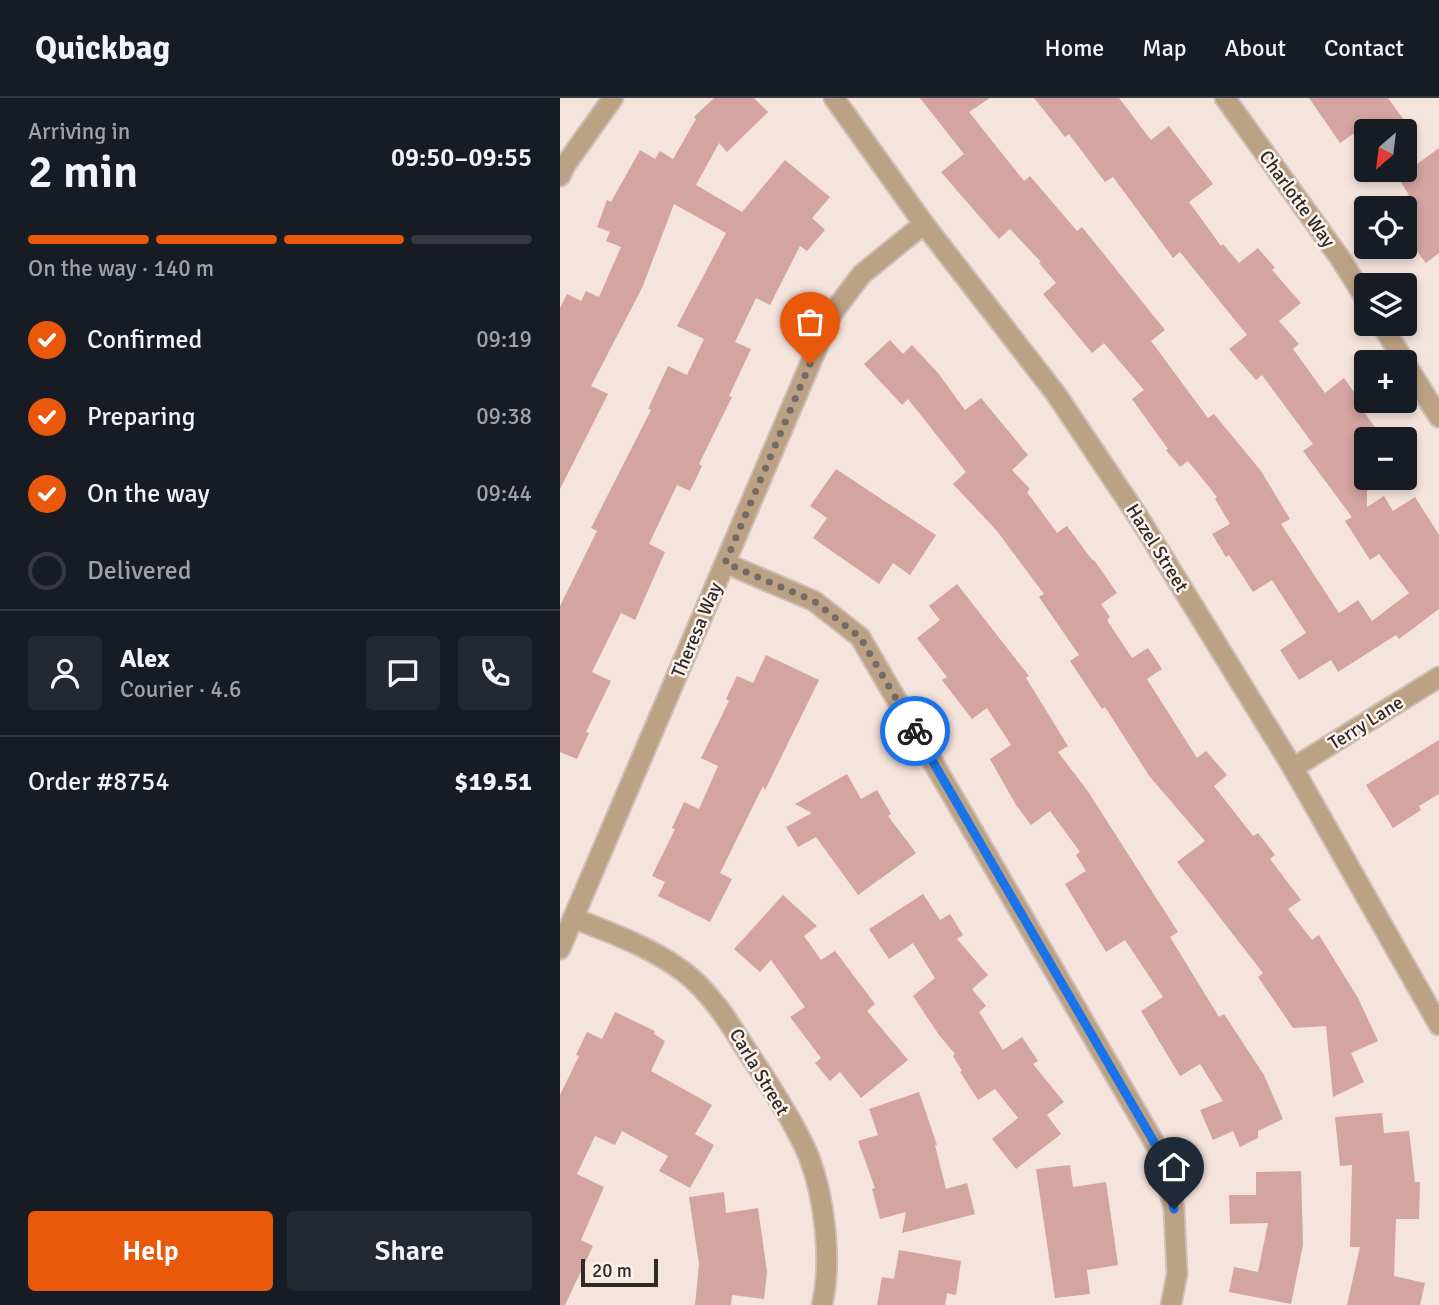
<!DOCTYPE html>
<meta charset="utf-8">
<style>
:root{--surface:#171b24;--page:#242831;--text:#f1f3f6;--muted:#9ea1a6;--line:#363941;--accent:#ea580c}
body{margin:0;font-family:Signika,sans-serif;background:var(--page);color:var(--text);height:100vh;display:flex;flex-direction:column;font-size:26px;white-space:nowrap}
*{box-sizing:border-box;margin:0}
p{font-size:23px;color:var(--muted)}
.icon{flex:none;width:38px;height:38px;fill:none;stroke:currentColor;stroke-width:2;stroke-linecap:round;stroke-linejoin:round}
.map{position:relative;flex:1;overflow:hidden}
.sheet{display:flex;flex-direction:column;background:var(--surface);width:560px}
.sheet>*{flex:none}
.needle{width:46px;rotate:208deg}
.buttons{position:absolute;left:794px;top:21px;display:grid;gap:14px}
.buttons a{display:grid;place-items:center;width:63px;height:63px;border-radius:7px;background:var(--surface);box-shadow:0 4px 10px #0003;font-size:35px}
.scale{position:absolute;left:21px;bottom:18px;width:77px;box-sizing:border-box;padding-left:7px;border:4px solid #302a27;border-top:0;font-size:19px;line-height:24px;white-space:nowrap;color:#302a27;-webkit-text-stroke:5px #fdf3ee;paint-order:stroke}
.pin{position:absolute;display:grid;place-items:center;width:60px;height:60px;color:#fff;margin:-72px -30px;border-radius:50% 50% 50% 0;rotate:-45deg;box-shadow:0 0 7px #0007}
.pin .icon{rotate:45deg}
.courier{position:absolute;display:grid;place-items:center;width:70px;height:70px;margin:-35px;border:5px solid #1a73e8;border-radius:50%;background:#fff;color:#222;box-shadow:0 2px 9px #0007}
.overview em{font-style:normal;font-weight:600}
.overview div{display:flex;flex-direction:column-reverse}
.overview{display:flex;align-items:center;justify-content:space-between;height:119px;padding:0 28px}
h1{font-size:46px;font-weight:600;line-height:52px}
.bar{display:grid;grid-template-columns:repeat(4,1fr);gap:10px 7px;align-content:center;height:84px;padding:0 28px}
.bar i{height:9px;border-radius:5px;background:var(--line)}
.bar .selected{background:var(--accent)}
.bar p{grid-column:span 4}
.line{display:flex;align-items:center;gap:18px;padding:0 28px;border-top:2px solid var(--line)}
.line div{flex:1}
.round{display:grid;place-items:center;flex:none;width:74px;height:74px;border-radius:7px;background:var(--page)}
ol{padding:0 28px;list-style:none}
li{display:flex;align-items:center;gap:21px;height:77px}
li p{margin-inline-start:auto}
li .icon{padding:7px;border-radius:50%;background:var(--accent);color:#fff;stroke-width:4}
li:last-child{color:var(--muted)}
li i{width:38px;height:38px;border:4px solid var(--line);border-radius:50%}
.button{display:flex;gap:14px;margin-top:auto;padding:14px 28px}
.button a{flex:1;height:80px;border-radius:7px;background:var(--accent);color:#fff;font-size:28px;font-weight:600;line-height:80px;text-align:center}
.button a+a{background:var(--page);color:var(--text)}
header{display:flex;align-items:center;gap:42px;box-sizing:border-box;height:98px;padding:0 35px;background:var(--surface);border-bottom:2px solid var(--line)}
header strong{font-size:33px}
nav{display:flex;gap:38px;margin-inline-start:auto;font-size:24px}
main{display:flex;flex:1;min-height:0}
.map>svg:first-child{display:block}
.building{fill:#d3a4a0}
.lines{fill:none;stroke-linecap:round;stroke-linejoin:round}
.minor-casing{stroke:#cebfb8;stroke-width:23}
.tertiary-casing{stroke:#cebfb8;stroke-width:23}
.minor{stroke:#bca284;stroke-width:19}
.tertiary{stroke:#bca284;stroke-width:19}
.done{stroke:#756b66;stroke-width:7;stroke-dasharray:0 12.6}
.route{stroke:#1a73e8;stroke-width:9}
.labels{text-anchor:middle;dominant-baseline:central;stroke-width:5;stroke-linejoin:round;paint-order:stroke}
.street-label{font-size:19px;fill:#302a27;stroke:#fdf3ee}
</style>
<header>
<strong>Quickbag</strong>
<nav><a>Home</a><a>Map</a><a>About</a><a>Contact</a></nav>
</header>
<main>
<section class="sheet">
<div class="overview"><div><h1>2 min</h1><p>Arriving in</p></div><em>09:50–09:55</em></div>
<div class="bar"><i class="selected"></i><i class="selected"></i><i class="selected"></i><i></i><p>On the way · 140 m</p></div>
<ol>
<li><svg class="icon" aria-label="check" viewBox="0 0 24 24"><path d="M5 12l5 5 9-10"/></svg>Confirmed<p>09:19</p></li>
<li><svg class="icon" aria-label="check" viewBox="0 0 24 24"><path d="M5 12l5 5 9-10"/></svg>Preparing<p>09:38</p></li>
<li><svg class="icon" aria-label="check" viewBox="0 0 24 24"><path d="M5 12l5 5 9-10"/></svg>On the way<p>09:44</p></li>
<li><i></i>Delivered</li>
</ol>
<div class="line" style="height:126px"><a class="round"><svg class="icon" aria-label="person" viewBox="0 0 24 24"><circle cx="12" cy="8" r="4"/><path d="M4 21q1-7 8-7t8 7"/></svg></a><div><b>Alex</b><p>Courier · 4.6</p></div><a class="round"><svg class="icon" aria-label="chat" viewBox="0 0 24 24"><path d="M4 5h16v11H9l-5 4z"/></svg></a><a class="round"><svg class="icon" aria-label="phone" viewBox="0 0 24 24"><path d="M5 4h4l2 5-3 2q2 4 5 5l2-3 5 2v4C11 20 4 13 5 4z"/></svg></a></div>
<div class="line" style="height:91px"><div>Order #8754</div><b>$19.51</b></div>
<div class="button"><a>Help</a><a>Share</a></div>
</section>
<div class="map">
<svg width="879" height="1207" viewBox="0 0 879 1207">
<rect width="100%" height="100%" fill="#f5e4dc"/>
<g class="building">
<path d="M154,0H194L208,14L167,54L159,45L136,87L182,114L225,62L270,99L252,120L265,132L247,153L240,148L210,207L196,200L175,244L191,251L169,298L172,299L139,366L142,368L130,393L117,387L89,446L105,454L75,522L61,515L32,574L51,583L26,634L29,635L17,661L0,654V508L37,433L31,430L91,312L88,311L108,268L127,277L144,241L117,228L166,135L114,106L82,190L31,288L48,296L0,391V210L7,196L21,203L26,193L39,199L61,149L46,143L50,134L37,129L47,102L51,104L80,52L95,61L100,53L113,61L136,21L134,19Z"/>
<path d="M360,0H430L409,14L464,83L470,78L517,133L522,129L605,232L591,243L648,320L654,316L701,373L730,421L721,426L779,515L798,502L812,523L849,495L819,456L810,462L785,423L792,419L743,353L753,346L702,277L696,282L669,251L687,237L620,154L613,160L553,79L545,84L509,36L505,39L474,0H559L591,42L609,28L653,86L629,104L661,148L663,146L679,165L698,150L715,170L712,172L741,205L719,223L739,246L733,251L765,295L784,280L798,300L795,302L820,336L812,341H807V345L797,353L807,366V409L824,398L833,413L855,399L879,437V511L839,541L836,537L778,574L771,562L739,582L720,552L746,535L712,482L693,494L669,457L666,459L652,436L670,426L655,401L657,399L628,363L620,369L606,352L608,351L572,301L584,292L544,245L532,255L483,196L496,185L479,165L481,164L450,131L439,141L381,74L404,56Z"/>
<path d="M749,0H828L852,33H804L802,30L780,45Z"/>
<path d="M879,50V155L866,165L845,138V99L849,97L838,80Z"/>
<path d="M330,242L343,256L352,247L378,275L405,312L421,300L468,357L452,372L470,391L467,394L497,435L507,428L533,463L534,462L557,495L541,506L550,519L547,522L572,560L588,550L602,571L587,581L637,660L646,653L667,677L654,688L693,738L698,735L715,757L710,761L741,802L728,811L752,842L759,837L798,900L818,943L791,955L804,984L773,999L766,928L733,930L698,879L703,875L617,764L645,743L590,679L545,609L542,611L510,563L519,557L479,499L484,496L437,433L393,386L406,374L348,301L342,307L304,266Z"/>
<path d="M276,371L376,437L350,477L333,465L319,486L253,440L267,420L250,408Z"/>
<path d="M397,486L469,578L466,580L508,648L498,654L527,692L618,834L610,839L659,919L664,916L704,977L723,1021L698,1033V1040L680,1049L673,1033L653,1042L640,1012L663,1003L640,966L620,978L581,913L603,899L565,842L546,854L505,786L526,773L516,757L520,754L490,713L471,727L456,707L430,661L451,647L427,610L412,621L382,582L387,579L357,540L380,522L369,508Z"/>
<path d="M206,557L259,582L205,692L203,688L160,775L172,781L150,824L98,798L105,784L92,778L115,731L112,730L124,704L139,711L158,668L141,660L169,603L166,601L177,578L193,585Z"/>
<path d="M879,642V696L859,708L861,712L833,730L806,687Z"/>
<path d="M287,676L301,701L317,692L331,716L328,718L356,755L298,797L256,739L238,749L226,729L252,715L235,706Z"/>
<path d="M363,796L380,822L390,816L403,837L397,841L428,877L412,891L426,908L419,914L443,952L462,939L478,963L473,966L504,1004L487,1017L501,1036L456,1071L432,1041L458,1020L435,991L418,1002L400,974L402,973L393,958L395,956L379,937L353,898L375,880L353,845L329,861L309,831Z"/>
<path d="M223,797L257,828L244,838L261,862L275,853L315,906L307,913L348,962L301,1000L280,974L270,983L255,965L261,960L230,919L245,909L211,862L200,874L174,851Z"/>
<path d="M55,914L95,933L94,936L105,943L91,973L152,1007L135,1036L154,1047L130,1090L99,1073L108,1058L62,1033L55,1047L35,1038L17,1076L44,1089L21,1142L33,1148L5,1207H0V997L19,958L16,957L27,934L42,941Z"/>
<path d="M359,994L377,1047H375L386,1091L407,1085L415,1116L342,1135L346,1114L320,1121L312,1091L315,1090L298,1043L318,1037L309,1011Z"/>
<path d="M822,1015L824,1035L849,1033L855,1084H860L859,1121H836L834,1178L865,1185L860,1207H787L800,1149H790L792,1067L780,1068L775,1019Z"/>
<path d="M510,1067L513,1089L546,1084L558,1167L527,1172L530,1196L495,1200L476,1071Z"/>
<path d="M741,1073L743,1147L731,1206L669,1194L674,1169L698,1174L708,1125L670,1126L669,1097H696V1074Z"/>
<path d="M164,1094L166,1115L198,1110L207,1174L204,1201L172,1197L171,1207H135L139,1166L129,1099Z"/>
<path d="M339,1152L401,1163L396,1197L387,1195L385,1207H317L322,1179L334,1181Z"/>
</g>
<g class="lines">
<defs>
<g id="minor">
<path d="M274,0L364,126L496,296L579,420L733,670L879,927"/>
<path d="M0,78L6,66L53,0"/>
<path d="M165,465L254,503L300,539L601,1056L614,1111L617,1176L611,1207"/>
<path d="M733,670L879,579"/>
<path d="M13,820C51,835 91,849 124,874C151,895 169,924 187,953C208,984 235,1025 249,1059C265,1101 272,1164 262,1207"/>
<path d="M0,851L271,217L302,176L364,126"/>
</g>
<g id="tertiary">
<path d="M665,0L780,160L807,203"/>
<path d="M821,226L845,264"/>
<path d="M845,265L879,319"/>
</g>
</defs>
<use href="#minor" class="minor-casing"/>
<use href="#tertiary" class="tertiary-casing"/>
<use href="#minor" class="minor"/>
<use href="#tertiary" class="tertiary"/>
</g>
<g class="lines">
<path class="done" d="M250,266L165,465L254,503L300,539L355,633"/>
<path class="route" d="M355,633L601,1056L614,1111"/>
</g>
<g class="labels">
<g class="street-label">
<text transform="translate(737 101) rotate(54)">Charlotte Way</text>
<text transform="translate(597 450) rotate(58)">Hazel Street</text>
<text transform="translate(137 532) rotate(-67)">Theresa Way</text>
<text transform="translate(806 625) rotate(-32)">Terry Lane</text>
<text transform="translate(199 974) rotate(59)">Carla Street</text>
</g>
</g>
</svg>
<div class="buttons">
<a><svg class="needle" viewBox="-14 -14 28 28"><path d="M0-13l5 13h-10z" fill="#e53935"/><path d="M0 13l5-13h-10z" fill="#9ea1a6"/></svg></a>
<a><svg class="icon" aria-label="locate" viewBox="0 0 24 24"><circle cx="12" cy="12" r="6"/><path d="M12 2v4M12 18v4M2 12h4M18 12h4"/></svg></a>
<a><svg class="icon" aria-label="layers" viewBox="0 0 24 24"><path d="M12 4l9 5-9 5-9-5zM3 14l9 5 9-5"/></svg></a>
<a>+</a>
<a>−</a>
</div>
<div class="scale">20 m</div>
<div class="pin" style="left:250px;top:266px;background:#ea580c"><svg class="icon" aria-label="bag" viewBox="0 0 24 24"><path d="M5 8h14l-1 12H6zM9 8a3 3 0 0 1 6 0"/></svg></div>
<div class="pin" style="left:614px;top:1111px;background:#1f2937"><svg class="icon" aria-label="home" viewBox="0 0 24 24"><path d="M3 11l9-7 9 7M6 9v11h12V9"/></svg></div>
<div class="courier" style="left:355px;top:633px"><svg class="icon" aria-label="bike" viewBox="0 0 24 24"><circle cx="6" cy="16" r="4"/><circle cx="18" cy="16" r="4"/><path d="M6 16l4-8h5l3 8M10 8l3 8H6M13 5h3"/></svg></div>
</div>
</main>
